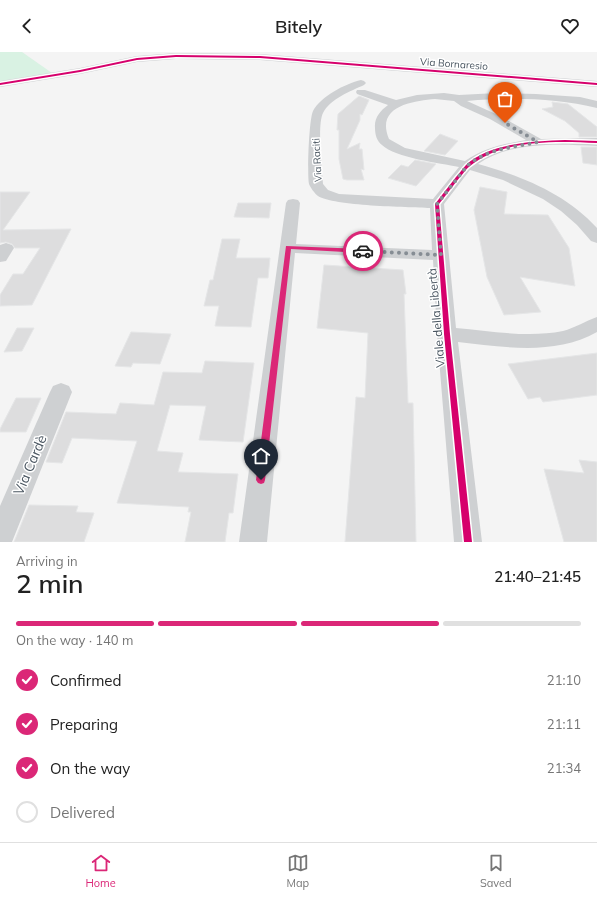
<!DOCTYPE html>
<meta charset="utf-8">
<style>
:root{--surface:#fff;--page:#f2f2f2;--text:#222;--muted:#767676;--line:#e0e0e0;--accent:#db2777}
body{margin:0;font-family:Mulish,sans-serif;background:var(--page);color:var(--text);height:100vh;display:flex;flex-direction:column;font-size:15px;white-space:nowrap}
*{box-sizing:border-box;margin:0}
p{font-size:13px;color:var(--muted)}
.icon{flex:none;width:22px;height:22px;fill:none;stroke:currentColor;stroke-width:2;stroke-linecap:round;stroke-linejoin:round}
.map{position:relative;height:490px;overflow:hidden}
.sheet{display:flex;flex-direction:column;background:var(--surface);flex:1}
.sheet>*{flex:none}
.pin{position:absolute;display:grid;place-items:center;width:34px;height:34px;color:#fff;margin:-41px -17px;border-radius:50% 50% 50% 0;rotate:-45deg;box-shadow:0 0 4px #0007}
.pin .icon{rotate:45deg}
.courier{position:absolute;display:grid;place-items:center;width:40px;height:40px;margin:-20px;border:3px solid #db2777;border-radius:50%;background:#fff;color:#222;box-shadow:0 1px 5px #0007}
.summary em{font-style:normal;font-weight:600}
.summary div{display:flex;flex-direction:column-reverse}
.summary{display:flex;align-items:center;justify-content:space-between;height:68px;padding:0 16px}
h1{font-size:26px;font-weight:600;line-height:30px}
.bar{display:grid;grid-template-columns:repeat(4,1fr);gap:6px 4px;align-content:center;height:48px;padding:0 16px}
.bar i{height:5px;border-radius:3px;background:var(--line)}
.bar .current{background:var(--accent)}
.bar p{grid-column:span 4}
ol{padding:0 16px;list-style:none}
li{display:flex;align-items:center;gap:12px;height:44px}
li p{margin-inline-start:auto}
li .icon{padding:4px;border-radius:50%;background:var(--accent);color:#fff;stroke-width:4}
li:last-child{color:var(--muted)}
li i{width:22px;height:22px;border:2px solid var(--line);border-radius:50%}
header{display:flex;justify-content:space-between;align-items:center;height:52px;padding:0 16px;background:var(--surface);font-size:18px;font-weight:600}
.dock{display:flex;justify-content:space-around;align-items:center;height:56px;border-top:1px solid var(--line);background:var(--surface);font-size:11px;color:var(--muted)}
.dock a{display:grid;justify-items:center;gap:2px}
.dock .current{color:var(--accent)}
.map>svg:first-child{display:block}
.green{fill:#d9f2e3}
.building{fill:#ddddde;stroke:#e5e6e7}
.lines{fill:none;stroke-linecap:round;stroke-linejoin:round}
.street{fill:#ced0d2;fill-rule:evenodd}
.cycleway-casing{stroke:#fff;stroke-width:3}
.cycleway{fill:#d6006c;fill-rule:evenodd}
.route{fill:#db2777}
.done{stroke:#868d94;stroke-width:4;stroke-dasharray:0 7.2}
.labels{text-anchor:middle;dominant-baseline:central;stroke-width:3;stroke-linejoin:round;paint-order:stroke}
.far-street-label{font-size:10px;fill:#4a5661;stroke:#fff}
.street-label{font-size:12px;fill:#4a5661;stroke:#fff}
.near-street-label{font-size:14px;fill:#4a5661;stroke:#fff}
</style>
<header><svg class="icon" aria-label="back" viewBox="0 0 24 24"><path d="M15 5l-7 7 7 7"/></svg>Bitely<svg class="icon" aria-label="heart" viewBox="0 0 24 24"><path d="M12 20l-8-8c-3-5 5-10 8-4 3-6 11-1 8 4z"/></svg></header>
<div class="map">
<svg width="597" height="490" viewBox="0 0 597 490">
<rect width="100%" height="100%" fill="#f4f4f4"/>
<path class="green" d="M0,0H22L52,21L0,29Z"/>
<g class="building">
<path d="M359,44L369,48L362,63L360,62V68L347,97L360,91L359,97H362L364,118L361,117L364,128H347L343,127L339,107V78H337L338,62Z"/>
<path d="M552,50L568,52L597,75V85H579V81L565,69L542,57L553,55Z"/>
<path d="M440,82L458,89L445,103L424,99Z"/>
<path d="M581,95H597V113L583,111Z"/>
<path d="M415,108L436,112L416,134L388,126L401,113L408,115Z"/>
<path d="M480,135L507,140L504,162L548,163L569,196L575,234L520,225L541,260L504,263L487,225L474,158Z"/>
<path d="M0,140H30L3,178L71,177L32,253L0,254V243L13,222H23L40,196H15L12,192L6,190L0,191Z"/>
<path d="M238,151H271L269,166L234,165Z"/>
<path d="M222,187H240L236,206H270L268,226H258L251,275L215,274L219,254H204L210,228H213Z"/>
<path d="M324,213L403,218L406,242H404L408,351H413L416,490H345L356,345L365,346L368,281L317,276Z"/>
<path d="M17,276H34L22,299L4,300Z"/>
<path d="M131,280L171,282L160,312L133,311L131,315L115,314Z"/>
<path d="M597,301V343L543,350L540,345L528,347L508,312Z"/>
<path d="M205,309L254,311L243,390L199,388L206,354L170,353L157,399L183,401L178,420L238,422L233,461H229L225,490H185L191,460H188L189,455L117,451L137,389L72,386L62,411L46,410L66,360L116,362L120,351L154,353L163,320L202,321Z"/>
<path d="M16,346H41L26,380H0V377Z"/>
<path d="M579,408L597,410V490H564L544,417L584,421Z"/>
<path d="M29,453L78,454L76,460L94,461L84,490H14Z"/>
</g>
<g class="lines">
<g class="street">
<path d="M176,1L260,2L597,29V35L260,8L176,7L137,10L80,22L0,35V29L80,16L137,4Z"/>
<path d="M361,28L364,29L366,31L364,33C351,39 330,47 323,61C317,73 322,116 323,132L328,138L339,142L433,147L459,115C440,111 395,106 382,93C377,89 375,83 375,76C374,66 380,59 388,53L357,42L356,40L357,38H365L396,48L417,43L444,41L459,43L497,41L536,42L580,45L597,49V56C556,46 510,45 467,49L498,63L541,87L597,86V94C558,92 511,89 478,112C522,124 566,142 597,176V191L591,189L577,173L561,159L543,147L503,128L470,118L444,152L456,276C491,279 528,286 563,279C575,276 585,269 597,265V280C554,304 504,295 458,290L482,490H454L437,282L433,208L295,201L267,490H239L286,151L288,148L293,147L298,148L300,151L296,192L432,198L430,156C408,155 333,154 318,144C315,142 310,135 309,132C307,122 309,67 313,59C321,44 345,32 361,28ZM435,47L454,49L461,54L490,67L526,88C504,92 484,96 465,109L405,96L389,87C375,54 413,49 435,47Z"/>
<path d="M6,191L12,193L14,196L6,209L0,210V193Z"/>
<path d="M61,331L69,334L72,340L12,490H0V454L50,340L53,334Z"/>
</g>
<defs>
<g id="cycleway">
<path d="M176,3L260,4L597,31V33L260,6L176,5L137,8L80,20L0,33V31L80,18L137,6Z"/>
<path d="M565,88L597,89V91C556,89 503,87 470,114C466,117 463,122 460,125C453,134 446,143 439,152L450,282L472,490H464L444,282L435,152C442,143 449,134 456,125C459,122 462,117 466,113C489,91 535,89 565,88Z"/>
</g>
</defs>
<use href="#cycleway" class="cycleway-casing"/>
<use href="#cycleway" class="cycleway"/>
</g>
<path class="route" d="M286,194L363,197L366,199L363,201L291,197L265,428L264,431L261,432L258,431L256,428Z"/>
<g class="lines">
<path class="done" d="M363,199L441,203L437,152L467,114C486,97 514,95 538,90L505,71"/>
</g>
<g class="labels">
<g class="far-street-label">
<text transform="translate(454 12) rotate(4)">Via Bornaresio</text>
<text transform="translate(317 108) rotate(-93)">Via Raciti</text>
</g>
<g class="street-label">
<text transform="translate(436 266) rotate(-95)">Viale della Libertà</text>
</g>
<g class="near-street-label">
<text transform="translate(30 413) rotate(-67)">Via Cardè</text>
</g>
</g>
</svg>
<div class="pin" style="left:505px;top:71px;background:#ea580c"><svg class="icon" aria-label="bag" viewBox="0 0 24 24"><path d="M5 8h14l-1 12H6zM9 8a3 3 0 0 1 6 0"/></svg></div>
<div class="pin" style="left:261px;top:428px;background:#1f2937"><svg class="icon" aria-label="home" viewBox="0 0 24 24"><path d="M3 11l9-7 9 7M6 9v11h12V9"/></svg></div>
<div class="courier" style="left:363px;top:199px"><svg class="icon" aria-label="car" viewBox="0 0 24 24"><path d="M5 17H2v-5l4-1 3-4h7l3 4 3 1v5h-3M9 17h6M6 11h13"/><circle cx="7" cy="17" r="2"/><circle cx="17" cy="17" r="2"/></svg></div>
</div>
<section class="sheet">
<div class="summary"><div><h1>2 min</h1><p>Arriving in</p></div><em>21:40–21:45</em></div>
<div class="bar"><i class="current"></i><i class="current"></i><i class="current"></i><i></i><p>On the way · 140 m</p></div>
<ol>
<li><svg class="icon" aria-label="check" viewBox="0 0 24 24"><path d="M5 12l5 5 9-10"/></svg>Confirmed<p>21:10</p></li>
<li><svg class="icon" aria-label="check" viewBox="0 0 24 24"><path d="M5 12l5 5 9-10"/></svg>Preparing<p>21:11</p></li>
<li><svg class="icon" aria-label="check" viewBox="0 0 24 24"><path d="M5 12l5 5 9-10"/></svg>On the way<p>21:34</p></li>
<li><i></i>Delivered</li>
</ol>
</section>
<nav class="dock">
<a class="current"><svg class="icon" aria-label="home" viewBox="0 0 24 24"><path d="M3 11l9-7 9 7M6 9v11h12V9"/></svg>Home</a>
<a><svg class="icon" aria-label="map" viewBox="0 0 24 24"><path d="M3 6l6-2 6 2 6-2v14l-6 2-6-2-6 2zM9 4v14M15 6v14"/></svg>Map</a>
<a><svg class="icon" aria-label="saved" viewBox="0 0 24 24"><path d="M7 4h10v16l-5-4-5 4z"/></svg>Saved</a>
</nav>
